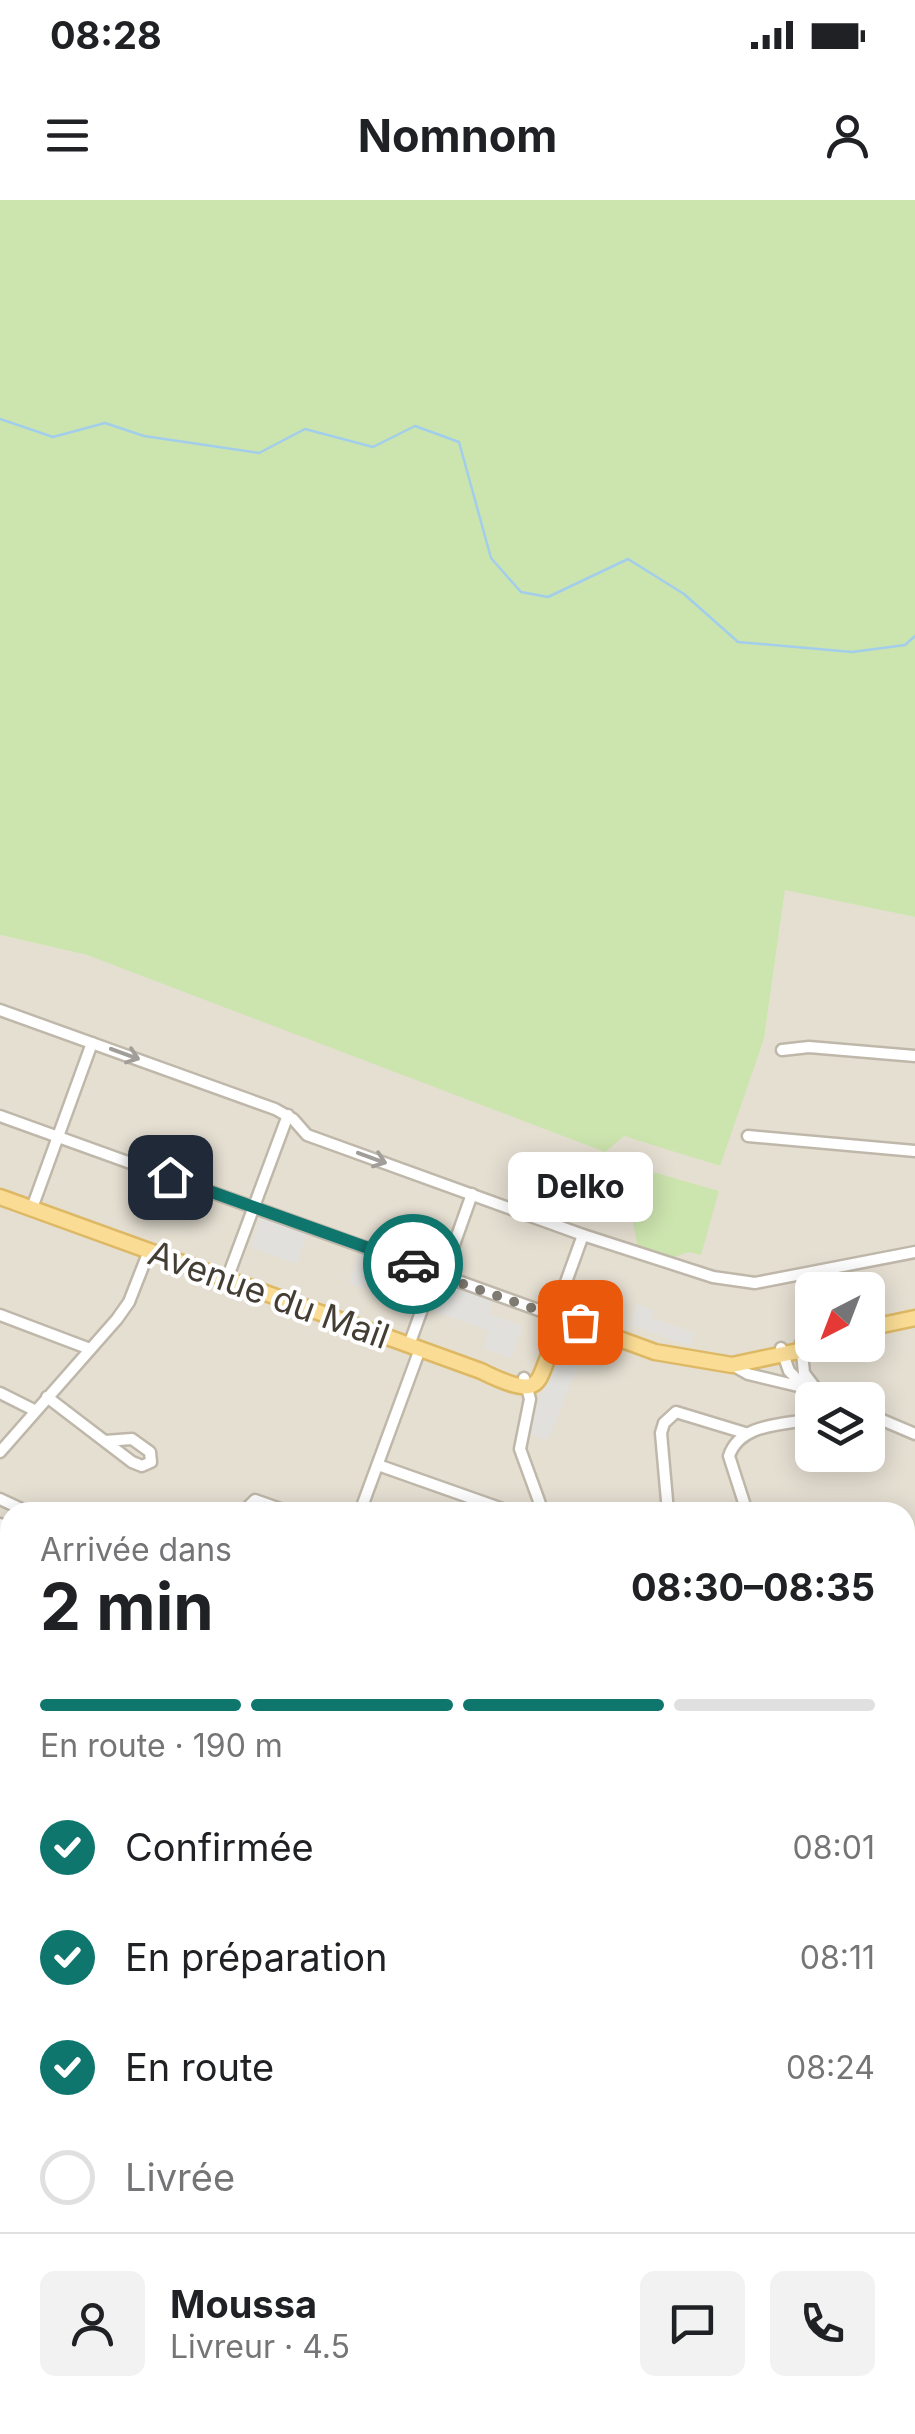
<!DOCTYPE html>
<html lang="fr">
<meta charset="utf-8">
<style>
:root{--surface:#fff;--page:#f2f2f2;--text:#202124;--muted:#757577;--line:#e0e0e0;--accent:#0f766e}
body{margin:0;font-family:Inter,sans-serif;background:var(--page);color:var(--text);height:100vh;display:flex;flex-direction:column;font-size:38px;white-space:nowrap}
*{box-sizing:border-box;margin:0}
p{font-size:32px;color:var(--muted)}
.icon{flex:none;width:55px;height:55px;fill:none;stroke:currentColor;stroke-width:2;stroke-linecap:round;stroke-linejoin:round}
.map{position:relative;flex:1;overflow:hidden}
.details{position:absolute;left:0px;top:1302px;width:915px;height:932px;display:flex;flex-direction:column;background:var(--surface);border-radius:30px 30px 0 0;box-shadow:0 5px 25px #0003}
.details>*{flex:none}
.needle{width:65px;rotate:222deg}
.controls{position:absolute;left:795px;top:1072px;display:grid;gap:20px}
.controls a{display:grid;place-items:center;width:90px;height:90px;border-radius:15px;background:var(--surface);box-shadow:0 5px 25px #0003;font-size:50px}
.pin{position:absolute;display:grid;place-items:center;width:85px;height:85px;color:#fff;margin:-42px;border-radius:20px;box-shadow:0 5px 15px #0006}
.courier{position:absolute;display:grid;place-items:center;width:100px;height:100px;margin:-50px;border:8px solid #0f766e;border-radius:50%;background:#fff;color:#222;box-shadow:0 2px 12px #0007}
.bubble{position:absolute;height:70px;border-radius:15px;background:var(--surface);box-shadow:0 5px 25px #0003;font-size:32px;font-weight:700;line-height:70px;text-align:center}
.summary em{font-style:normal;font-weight:700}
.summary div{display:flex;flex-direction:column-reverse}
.summary{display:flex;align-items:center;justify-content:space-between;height:170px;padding:0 40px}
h1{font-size:65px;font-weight:700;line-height:75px}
.bar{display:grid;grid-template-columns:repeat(4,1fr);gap:15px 10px;align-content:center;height:120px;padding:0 40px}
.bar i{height:12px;border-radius:8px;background:var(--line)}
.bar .on{background:var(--accent)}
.bar p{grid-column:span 4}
.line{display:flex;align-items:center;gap:25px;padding:0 40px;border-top:2px solid var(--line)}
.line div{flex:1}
.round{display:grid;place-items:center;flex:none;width:105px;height:105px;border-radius:15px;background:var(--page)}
ol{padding:0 40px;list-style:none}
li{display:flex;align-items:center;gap:30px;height:110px}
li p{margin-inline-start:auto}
li .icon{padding:10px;border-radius:50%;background:var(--accent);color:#fff;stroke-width:4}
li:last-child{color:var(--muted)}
li i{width:55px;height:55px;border:5px solid var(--line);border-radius:50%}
.status{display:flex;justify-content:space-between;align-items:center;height:70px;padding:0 50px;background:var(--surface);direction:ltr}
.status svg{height:28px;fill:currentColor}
header{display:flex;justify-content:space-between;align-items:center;height:130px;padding:0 40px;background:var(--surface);font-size:45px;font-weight:700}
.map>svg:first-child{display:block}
.residential{fill:#e5dfd2;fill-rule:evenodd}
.green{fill:#cce4ae}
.parking{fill:#e2e0dc}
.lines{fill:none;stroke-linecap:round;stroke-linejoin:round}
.stream{stroke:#a2ceec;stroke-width:2.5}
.minor-casing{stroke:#bfb8aa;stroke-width:15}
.major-casing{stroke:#deb965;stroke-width:19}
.minor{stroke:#fff;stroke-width:10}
.major{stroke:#fadc95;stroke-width:14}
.oneway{stroke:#a19e9a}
.done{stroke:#807b72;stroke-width:10;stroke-dasharray:0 18}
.route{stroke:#0f766e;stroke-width:12}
.labels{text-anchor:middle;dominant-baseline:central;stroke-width:8;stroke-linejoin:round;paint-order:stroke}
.street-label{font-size:35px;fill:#433d34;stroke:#fff}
</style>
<div class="status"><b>08:28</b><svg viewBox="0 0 49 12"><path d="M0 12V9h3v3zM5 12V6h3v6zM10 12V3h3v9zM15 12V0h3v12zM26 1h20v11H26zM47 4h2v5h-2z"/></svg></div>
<header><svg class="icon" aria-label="menu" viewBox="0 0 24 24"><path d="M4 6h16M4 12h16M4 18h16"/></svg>Nomnom<svg class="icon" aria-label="person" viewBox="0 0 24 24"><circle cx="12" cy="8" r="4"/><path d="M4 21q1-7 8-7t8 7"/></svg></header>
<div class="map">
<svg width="915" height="2234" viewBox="0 0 915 2234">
<rect width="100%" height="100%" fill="#f1ede4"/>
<path class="residential" d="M785,689L915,717V2153L905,2163V1312H10V1851L0,1850V735L87,755L719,966L764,839ZM812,1090H868V1145H812ZM812,1200H868V1255H812Z"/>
<g class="green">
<path d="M0,0H915V717L785,690L764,839L720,966L624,936L605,952L87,755L0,735Z"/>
<path d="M636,956L653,972L719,991L701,1055L689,1052L668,1059L638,1049L633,1022L612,1002L613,958Z"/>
<path d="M0,1850L10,1851V2225H905V2163L915,2153V2234H0Z"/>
</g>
<g class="parking">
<path d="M261,1015L308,1032L297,1064L250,1047Z"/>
<path d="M360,1050L404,1065L392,1098L349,1083Z"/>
<path d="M448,1084L493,1100L489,1114L523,1126L511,1158L484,1148L489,1131L434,1111L441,1087Z"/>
<path d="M637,1104L653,1110L651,1118L695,1133L690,1146L630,1125Z"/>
<path d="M567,1138L587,1143L549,1237L544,1239L527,1233L561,1143Z"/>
</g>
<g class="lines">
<path class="stream" d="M0,219L53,237L105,223L144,236L259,253L305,229L373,247L415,226L459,242L491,358L521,392L548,397L628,359L684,394L738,442L852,452L905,445L915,436"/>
<defs>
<g id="minor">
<path d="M0,810L275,909L293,919L307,935L583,1035"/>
<path d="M782,850L809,847L915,856"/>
<path d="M0,916L558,1117"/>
<path d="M748,936L915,951"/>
<path d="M32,1008L92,843"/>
<path d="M227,1079L288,915"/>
<path d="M0,1115L90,1149"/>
<path d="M560,1122L557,1107L583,1035L713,1077L755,1083L915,1052"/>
<path d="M801,1143L804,1173L817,1190"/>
<path d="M409,1145L429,1090L445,1070L472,994"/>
<path d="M781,1148L789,1171L805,1187"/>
<path d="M732,1165L748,1174L806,1188L833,1200"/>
<path d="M524,1178L530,1199L520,1249L543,1312"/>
<path d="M0,1193L34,1210"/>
<path d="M47,1197L132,1262L142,1266L151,1262L150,1252L132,1239L105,1241"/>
<path d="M868,1214L915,1234"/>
<path d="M0,1252L117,1119L129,1102L149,1051"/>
<path d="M378,1265L511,1312"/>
<path d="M0,1299L28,1312"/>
<path d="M249,1312V1306L255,1300L289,1312"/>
<path d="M360,1312L420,1149"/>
<path d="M668,1312L661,1233L664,1223L676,1212L745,1233"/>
<path d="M747,1312L729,1256C740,1223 783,1225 812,1219"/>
<path d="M0,1324L10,1329"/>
<path d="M905,1461L911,1450"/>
<path d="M0,1568L10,1570"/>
<path d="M905,1585H915"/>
<path d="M0,1632L10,1634"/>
<path d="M905,1669L915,1684"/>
<path d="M0,1764H10"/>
<path d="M0,1836L10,1837"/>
<path d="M905,1849L915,1863"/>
</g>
<g id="major">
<path d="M0,997L481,1171C559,1210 529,1167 565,1131L584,1130L603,1134"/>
<path d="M868,1128L915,1118"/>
<path d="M595,1130L655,1152L732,1165L827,1145"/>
</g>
</defs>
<use href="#minor" class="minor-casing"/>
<use href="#major" class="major-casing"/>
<use href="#minor" class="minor"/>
<use href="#major" class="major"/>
</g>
<defs><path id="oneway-shaft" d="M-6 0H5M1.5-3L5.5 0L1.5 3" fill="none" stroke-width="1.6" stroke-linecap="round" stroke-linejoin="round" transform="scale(2.5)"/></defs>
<g class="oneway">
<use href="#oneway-shaft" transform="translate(125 854) rotate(20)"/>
<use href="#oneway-shaft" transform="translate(372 958) rotate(20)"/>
</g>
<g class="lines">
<path class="done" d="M413,1064L440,1076L558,1117L561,1124L580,1122"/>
<path class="route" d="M170,977L413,1064"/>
</g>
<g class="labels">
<g class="street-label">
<text transform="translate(269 1094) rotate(20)">Avenue du Mail</text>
</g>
</g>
</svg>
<div class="controls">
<a><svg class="needle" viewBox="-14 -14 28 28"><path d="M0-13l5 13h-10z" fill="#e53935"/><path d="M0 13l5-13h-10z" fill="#757577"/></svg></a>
<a><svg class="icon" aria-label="layers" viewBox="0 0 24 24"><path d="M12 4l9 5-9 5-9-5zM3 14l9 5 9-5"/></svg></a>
</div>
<div class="pin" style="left:580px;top:1122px;background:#ea580c"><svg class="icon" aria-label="bag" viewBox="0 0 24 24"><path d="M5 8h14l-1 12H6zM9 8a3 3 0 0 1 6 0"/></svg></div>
<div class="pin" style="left:170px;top:977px;background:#1f2937"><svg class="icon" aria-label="home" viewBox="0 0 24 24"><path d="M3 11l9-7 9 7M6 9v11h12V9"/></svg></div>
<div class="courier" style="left:413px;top:1064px"><svg class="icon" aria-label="car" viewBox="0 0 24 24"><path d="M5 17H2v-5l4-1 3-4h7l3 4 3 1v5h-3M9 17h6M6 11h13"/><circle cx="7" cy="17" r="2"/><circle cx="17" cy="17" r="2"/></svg></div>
<div class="bubble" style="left:508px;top:952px;width:145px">Delko</div>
<section class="details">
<div class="summary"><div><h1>2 min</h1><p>Arrivée dans</p></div><em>08:30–08:35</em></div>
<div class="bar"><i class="on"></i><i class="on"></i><i class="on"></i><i></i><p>En route · 190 m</p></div>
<ol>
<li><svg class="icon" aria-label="check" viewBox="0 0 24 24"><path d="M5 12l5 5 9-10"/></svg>Confirmée<p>08:01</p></li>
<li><svg class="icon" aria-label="check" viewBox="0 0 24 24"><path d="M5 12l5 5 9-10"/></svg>En préparation<p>08:11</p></li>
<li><svg class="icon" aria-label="check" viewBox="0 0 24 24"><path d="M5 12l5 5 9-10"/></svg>En route<p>08:24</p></li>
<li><i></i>Livrée</li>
</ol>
<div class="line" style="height:180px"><a class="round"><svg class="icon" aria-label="person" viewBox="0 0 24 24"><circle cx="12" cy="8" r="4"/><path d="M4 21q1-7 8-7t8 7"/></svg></a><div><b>Moussa</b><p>Livreur · 4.5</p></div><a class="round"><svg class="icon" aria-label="chat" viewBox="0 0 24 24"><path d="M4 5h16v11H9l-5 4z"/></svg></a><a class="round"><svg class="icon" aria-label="phone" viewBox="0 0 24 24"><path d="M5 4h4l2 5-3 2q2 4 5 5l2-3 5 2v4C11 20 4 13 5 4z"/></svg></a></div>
</section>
</div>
